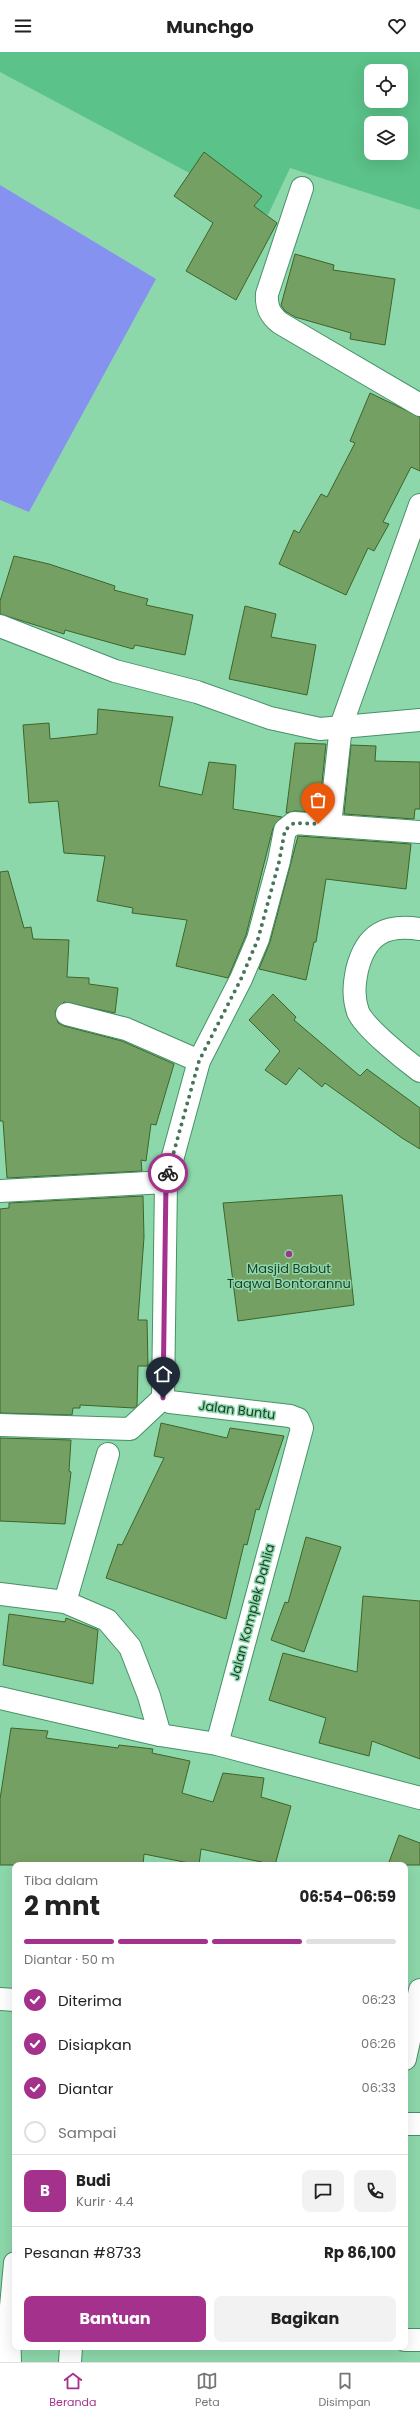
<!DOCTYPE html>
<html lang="id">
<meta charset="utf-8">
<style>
:root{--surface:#fff;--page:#f2f2f2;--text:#222;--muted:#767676;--line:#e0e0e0;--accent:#a4328d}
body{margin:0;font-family:Poppins,sans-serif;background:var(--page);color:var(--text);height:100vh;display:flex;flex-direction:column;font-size:15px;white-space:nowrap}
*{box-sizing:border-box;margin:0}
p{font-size:13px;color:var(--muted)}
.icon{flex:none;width:22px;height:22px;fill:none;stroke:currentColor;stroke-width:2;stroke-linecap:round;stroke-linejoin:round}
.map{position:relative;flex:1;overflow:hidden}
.panel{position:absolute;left:12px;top:1810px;width:396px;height:488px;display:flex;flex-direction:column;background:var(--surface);border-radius:8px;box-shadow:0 4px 16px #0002}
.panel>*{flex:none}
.buttons{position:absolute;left:364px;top:12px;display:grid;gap:8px}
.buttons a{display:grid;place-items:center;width:44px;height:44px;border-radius:8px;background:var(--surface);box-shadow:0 4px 16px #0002;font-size:20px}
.pin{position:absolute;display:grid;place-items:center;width:34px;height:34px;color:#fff;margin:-41px -17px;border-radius:50% 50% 50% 0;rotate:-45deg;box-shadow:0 0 4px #0007}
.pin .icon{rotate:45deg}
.courier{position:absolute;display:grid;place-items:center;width:40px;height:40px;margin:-20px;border:3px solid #a4328d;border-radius:50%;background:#fff;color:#222;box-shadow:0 1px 5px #0007}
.overview em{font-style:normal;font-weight:700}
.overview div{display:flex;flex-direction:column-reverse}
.overview{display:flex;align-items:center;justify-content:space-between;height:68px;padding:0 12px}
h1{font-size:26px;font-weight:700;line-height:30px}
.bar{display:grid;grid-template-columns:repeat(4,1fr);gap:6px 4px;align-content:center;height:48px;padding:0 12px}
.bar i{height:5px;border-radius:3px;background:var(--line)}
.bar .active{background:var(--accent)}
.bar p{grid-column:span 4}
.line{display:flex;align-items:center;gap:10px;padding:0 12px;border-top:1px solid var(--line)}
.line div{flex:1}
.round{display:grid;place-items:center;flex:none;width:42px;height:42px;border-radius:8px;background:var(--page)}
ol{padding:0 12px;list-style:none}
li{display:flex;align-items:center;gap:12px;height:44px}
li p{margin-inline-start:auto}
li .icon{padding:4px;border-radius:50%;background:var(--accent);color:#fff;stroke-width:4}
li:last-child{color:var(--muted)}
li i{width:22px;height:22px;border:2px solid var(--line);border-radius:50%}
.primary-button{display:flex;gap:8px;margin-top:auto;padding:8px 12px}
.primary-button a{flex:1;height:46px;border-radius:8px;background:var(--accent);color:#fff;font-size:16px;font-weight:700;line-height:46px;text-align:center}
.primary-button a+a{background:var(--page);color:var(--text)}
header{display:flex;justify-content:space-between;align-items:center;height:52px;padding:0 12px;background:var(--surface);font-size:18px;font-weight:700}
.menu{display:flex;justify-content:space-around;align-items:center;height:56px;border-top:1px solid var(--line);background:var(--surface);font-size:11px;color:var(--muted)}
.menu a{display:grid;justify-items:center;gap:2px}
.menu .active{color:var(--accent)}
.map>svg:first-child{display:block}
.green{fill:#5bc289;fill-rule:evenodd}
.water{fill:#8692f0}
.building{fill:#75a063;stroke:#3d652a}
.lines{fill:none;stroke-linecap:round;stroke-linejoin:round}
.minor-casing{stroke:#479167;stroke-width:24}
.minor{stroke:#fff;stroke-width:22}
.done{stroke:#467559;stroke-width:4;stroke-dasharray:0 7.2}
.route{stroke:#a4328d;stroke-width:5}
.poi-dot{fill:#a4328d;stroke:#8dd8ab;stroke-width:1.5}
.labels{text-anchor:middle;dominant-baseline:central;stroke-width:3;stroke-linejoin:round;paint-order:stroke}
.poi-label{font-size:13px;fill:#20402d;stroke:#8dd8ab}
.street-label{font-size:13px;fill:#20402d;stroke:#8dd8ab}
</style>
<header><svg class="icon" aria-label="menu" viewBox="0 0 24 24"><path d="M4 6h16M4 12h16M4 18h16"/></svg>Munchgo<svg class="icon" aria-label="heart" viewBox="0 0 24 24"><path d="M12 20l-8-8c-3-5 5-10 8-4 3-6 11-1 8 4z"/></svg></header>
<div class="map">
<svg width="420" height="2310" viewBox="0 0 420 2310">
<rect width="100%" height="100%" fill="#8dd8ab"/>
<path class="green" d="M0,0H420V158L290,116L268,163L0,20ZM371,19H401V49H371ZM371,71H401V101H371Z"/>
<path class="water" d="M0,133L156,227L29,460L0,448Z"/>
<g class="building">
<path d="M204,100L262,144L254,154L277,171L236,248L186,219L213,171L174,144Z"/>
<path d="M295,202L334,213L333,218L395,227L385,293L350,287L351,281L295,265L285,259L281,253Z"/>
<path d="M370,341L420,365V419L411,415L383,470L389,472L374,499L368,496L346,543L279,512L294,478L299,481L321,442L327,445L355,391L350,389Z"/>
<path d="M14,504L49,512L115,534L114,538L148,547L146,553L193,563L185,603L135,593L133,597L65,578L64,582L0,562V549Z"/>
<path d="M245,554L276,562L271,585L316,593L307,643L229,627Z"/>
<path d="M98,657L173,665L159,734L202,743L209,710L236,713L233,757L282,765L273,776L246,883L228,926L176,914L187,868L132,861L133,856L97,849L105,804L64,801L58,749L29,751L23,673L49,671L50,687L97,682Z"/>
<path d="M295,691L326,692L319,760L295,759L286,761Z"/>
<path d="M351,693L376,694L375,709L420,710V757H415L414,767L344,762Z"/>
<path d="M298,784L411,792L406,837L326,827L316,890H314L306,928L259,917L270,890Z"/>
<path d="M8,819L24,876L31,875L33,887L69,888L67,925L89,926V932L118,936L115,961L64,950L55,959L58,971L64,974L122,989L174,1012L156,1073L151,1072L146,1109L141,1108L142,1119L7,1126L3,1069H0V820Z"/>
<path d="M273,942L296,965L294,968L360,1024L367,1017L420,1056V1097L402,1086L325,1031L322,1035L299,1016L286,1033L265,1018L280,999L249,968Z"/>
<path d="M342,1143L354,1253L238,1269L223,1151Z"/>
<path d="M143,1144L144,1185L138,1268H147L148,1314H138L137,1354L134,1356L80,1353V1356H73L72,1363L0,1361V1157L9,1156V1151Z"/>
<path d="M161,1371L227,1386L230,1376L284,1384L259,1458L256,1457L247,1493L244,1492L226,1567L106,1526L118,1492L122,1493L164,1406L154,1404Z"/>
<path d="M0,1386L71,1388L69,1419L71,1420L65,1472L0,1469Z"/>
<path d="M306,1485L341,1495L304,1600L271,1588L285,1550L288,1551Z"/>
<path d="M363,1544L420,1549V1707L372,1689L369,1704L319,1691L326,1666L269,1648L283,1601L357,1620Z"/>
<path d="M9,1562L65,1570L66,1566L98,1578L93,1632L3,1613Z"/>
<path d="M11,1676L48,1679L46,1686L118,1696L119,1693L153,1697L152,1701L190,1709L182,1741L213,1750L223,1721L264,1726L261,1745L291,1754L275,1813L201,1797L199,1813L144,1802L143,1813H0V1747Z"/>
<path d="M399,1783L420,1791V1813H388Z"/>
</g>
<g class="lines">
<defs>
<g id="minor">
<path d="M302,136L267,242C266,255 270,263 280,271L420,353"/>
<path d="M0,574L115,619L197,640L270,666L320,677L420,668"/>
<path d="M330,773L341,674L420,453"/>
<path d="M420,877C385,872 366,882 357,918C354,933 353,945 358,960C365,976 405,1008 420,1019"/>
<path d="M67,962L126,977L199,1009"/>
<path d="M0,1139L166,1130"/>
<path d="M0,1373L130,1377L163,1346"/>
<path d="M0,1542L65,1550L107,1568L130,1595L149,1644L160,1683"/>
<path d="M65,1550L108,1402"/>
<path d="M0,1646L160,1683L217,1692L420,1746"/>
<path d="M217,1692L302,1376L298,1367L290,1364L170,1350L163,1346L166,1130L199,1009L241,927L258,887L279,809L285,778L294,771L420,780"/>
<path d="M0,1947L15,1948"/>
<path d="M405,2007L420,1938"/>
<path d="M405,2072H420"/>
<path d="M405,2288H420"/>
<path d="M10,2310L9,2276L15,2211"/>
<path d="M70,2310L71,2295"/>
</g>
</defs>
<use href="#minor" class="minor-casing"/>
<use href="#minor" class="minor"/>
</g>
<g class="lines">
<path class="done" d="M168,1121L199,1009L241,927L258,887L279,810L285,778L294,771L318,772"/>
<path class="route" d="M163,1346L166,1130L168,1121"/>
</g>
<circle class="poi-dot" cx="289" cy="1202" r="4"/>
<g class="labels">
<g class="poi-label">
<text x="289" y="1216">Masjid Babut<tspan x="289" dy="15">Taqwa Bontorannu</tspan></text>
</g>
<g class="street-label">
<text transform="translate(237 1358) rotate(7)">Jalan Buntu</text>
<text transform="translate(252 1560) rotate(-75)">Jalan Komplek Dahlia</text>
</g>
</g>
</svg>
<div class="buttons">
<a><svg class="icon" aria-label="locate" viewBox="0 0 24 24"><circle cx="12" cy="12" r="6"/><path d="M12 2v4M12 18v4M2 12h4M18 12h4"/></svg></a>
<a><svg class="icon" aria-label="layers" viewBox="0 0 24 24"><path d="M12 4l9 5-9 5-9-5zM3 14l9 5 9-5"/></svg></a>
</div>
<div class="pin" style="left:318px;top:772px;background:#ea580c"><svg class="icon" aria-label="bag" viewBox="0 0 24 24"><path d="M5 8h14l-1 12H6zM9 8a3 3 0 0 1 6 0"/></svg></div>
<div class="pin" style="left:163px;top:1346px;background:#1f2937"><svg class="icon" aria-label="home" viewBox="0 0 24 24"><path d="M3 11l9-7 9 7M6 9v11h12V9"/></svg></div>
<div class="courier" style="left:168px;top:1121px"><svg class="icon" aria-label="bike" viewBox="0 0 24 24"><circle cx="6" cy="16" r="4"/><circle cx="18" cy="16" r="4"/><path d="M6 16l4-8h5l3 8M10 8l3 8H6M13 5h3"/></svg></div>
<section class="panel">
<div class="overview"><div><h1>2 mnt</h1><p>Tiba dalam</p></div><em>06:54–06:59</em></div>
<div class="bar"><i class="active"></i><i class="active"></i><i class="active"></i><i></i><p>Diantar · 50 m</p></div>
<ol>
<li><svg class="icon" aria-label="check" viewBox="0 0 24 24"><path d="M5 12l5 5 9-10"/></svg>Diterima<p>06:23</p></li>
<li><svg class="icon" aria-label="check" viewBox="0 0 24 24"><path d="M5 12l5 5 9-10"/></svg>Disiapkan<p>06:26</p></li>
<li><svg class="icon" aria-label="check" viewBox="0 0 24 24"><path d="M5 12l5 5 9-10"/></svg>Diantar<p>06:33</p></li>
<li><i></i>Sampai</li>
</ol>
<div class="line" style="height:72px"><b class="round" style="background:var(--accent);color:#fff">B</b><div><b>Budi</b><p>Kurir · 4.4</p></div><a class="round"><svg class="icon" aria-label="chat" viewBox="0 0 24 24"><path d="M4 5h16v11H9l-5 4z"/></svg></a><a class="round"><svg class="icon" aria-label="phone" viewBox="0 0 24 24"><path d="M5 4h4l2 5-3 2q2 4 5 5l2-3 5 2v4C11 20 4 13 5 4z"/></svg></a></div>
<div class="line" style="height:52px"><div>Pesanan #8733</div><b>Rp 86,100</b></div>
<div class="primary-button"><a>Bantuan</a><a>Bagikan</a></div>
</section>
</div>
<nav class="menu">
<a class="active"><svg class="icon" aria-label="home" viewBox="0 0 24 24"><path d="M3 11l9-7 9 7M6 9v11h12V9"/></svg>Beranda</a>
<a><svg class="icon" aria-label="map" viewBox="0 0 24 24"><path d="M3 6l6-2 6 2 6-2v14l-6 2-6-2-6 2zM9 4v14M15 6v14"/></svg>Peta</a>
<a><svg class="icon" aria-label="saved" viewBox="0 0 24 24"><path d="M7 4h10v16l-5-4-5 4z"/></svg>Disimpan</a>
</nav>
